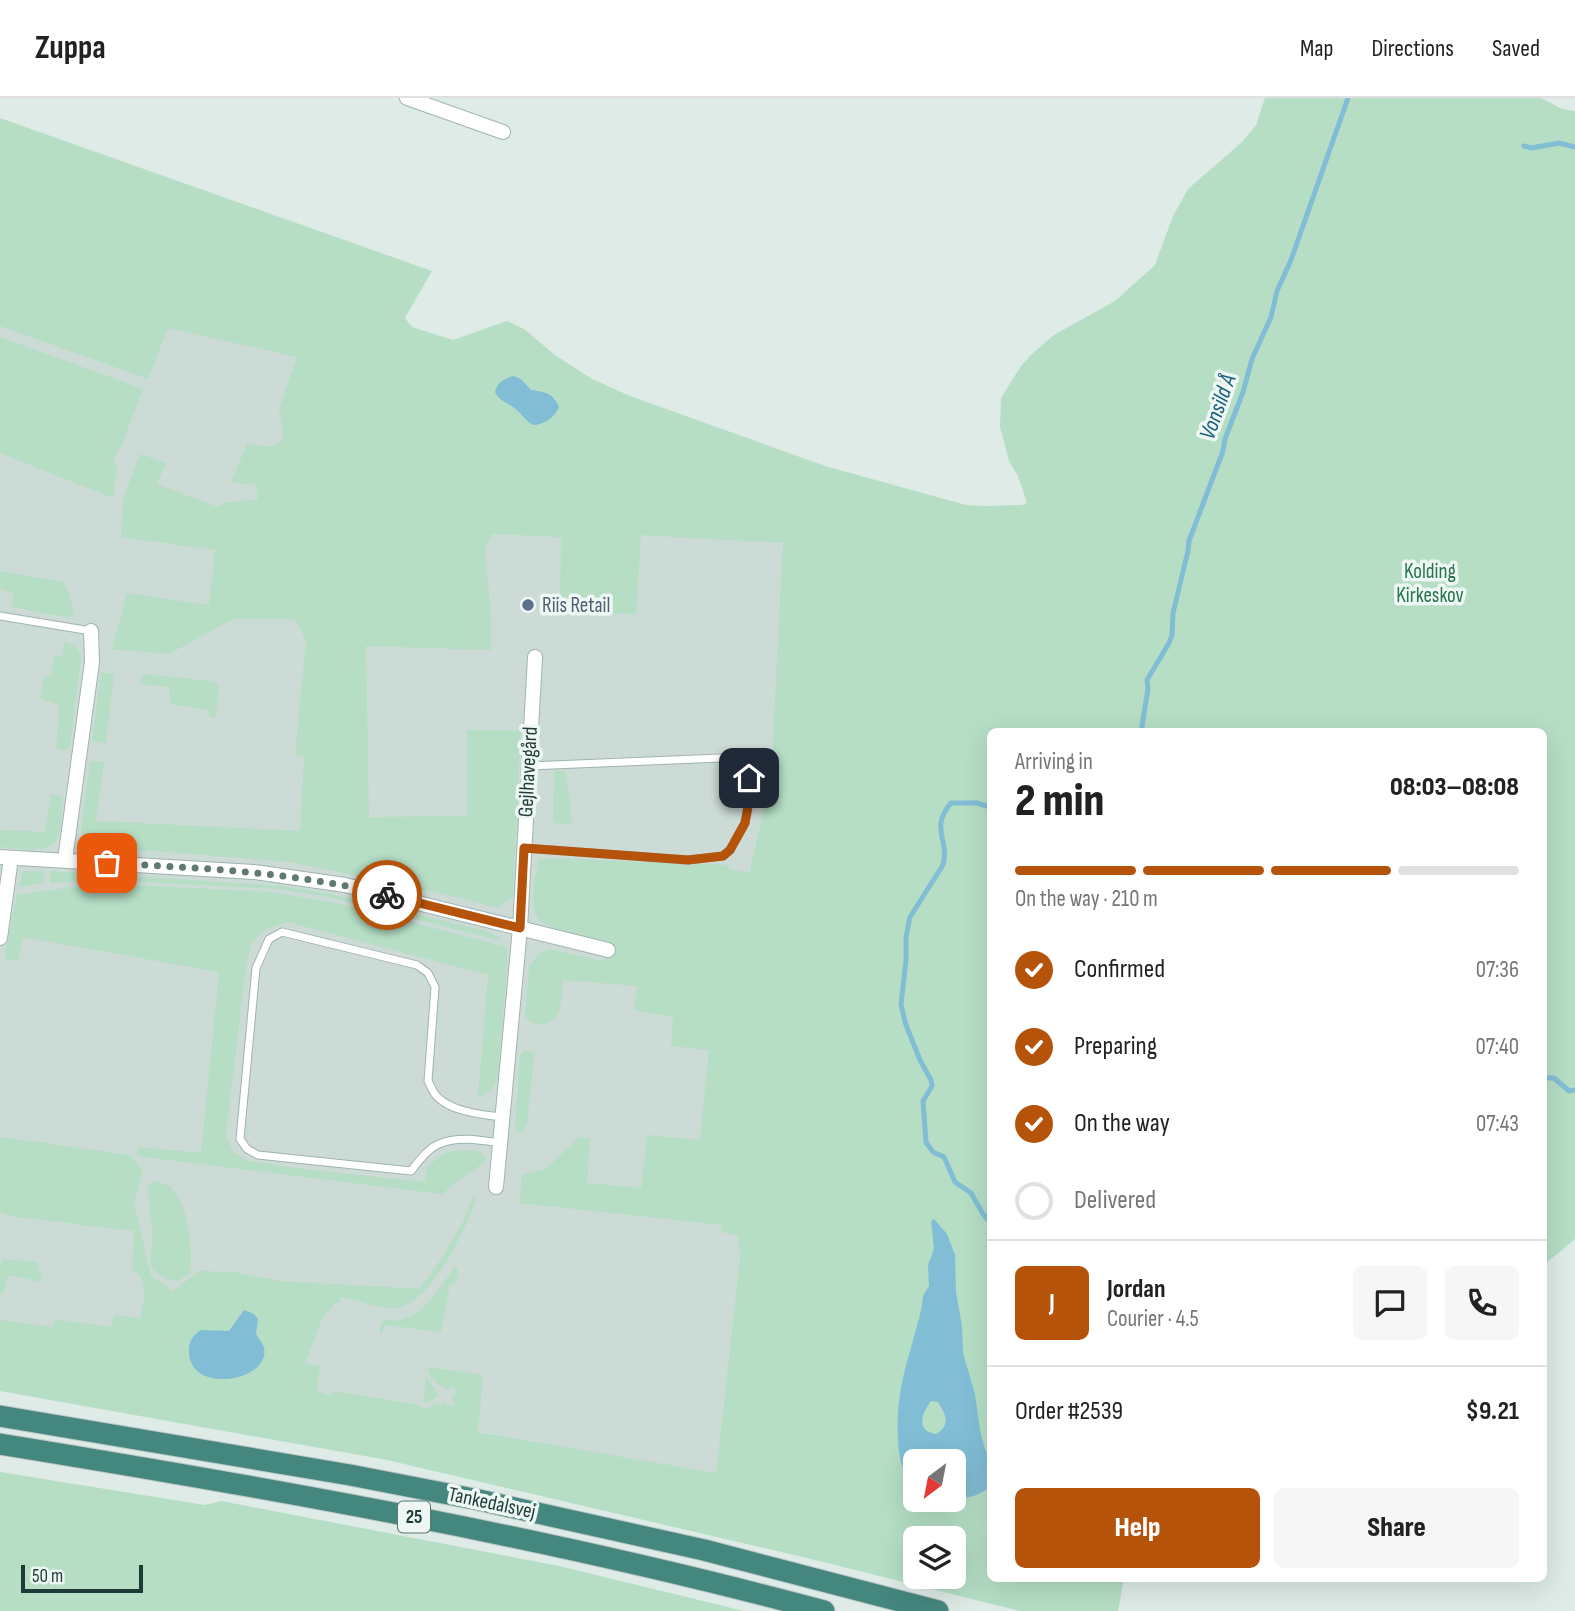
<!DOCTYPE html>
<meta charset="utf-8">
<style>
:root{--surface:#fff;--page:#f6f6f6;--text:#222;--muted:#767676;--line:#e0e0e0;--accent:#b45309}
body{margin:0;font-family:"Sofia Sans Condensed",sans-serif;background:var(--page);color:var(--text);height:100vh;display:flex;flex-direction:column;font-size:26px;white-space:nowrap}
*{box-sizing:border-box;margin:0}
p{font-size:23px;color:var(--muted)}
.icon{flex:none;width:38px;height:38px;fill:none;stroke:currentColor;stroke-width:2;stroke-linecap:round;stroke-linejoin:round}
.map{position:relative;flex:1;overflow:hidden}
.details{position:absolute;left:987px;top:630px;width:560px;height:854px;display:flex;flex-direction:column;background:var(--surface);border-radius:10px;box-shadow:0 7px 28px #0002}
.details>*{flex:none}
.needle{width:46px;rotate:212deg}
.controls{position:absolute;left:903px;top:1351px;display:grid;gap:14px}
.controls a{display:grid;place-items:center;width:63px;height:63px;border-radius:10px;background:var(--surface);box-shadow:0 7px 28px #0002;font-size:35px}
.scale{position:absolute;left:21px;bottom:18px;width:122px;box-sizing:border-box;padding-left:7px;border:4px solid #1e3c37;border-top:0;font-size:19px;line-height:24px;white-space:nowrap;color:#1e3c37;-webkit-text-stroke:5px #eff7f4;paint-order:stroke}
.pin{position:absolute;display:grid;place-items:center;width:60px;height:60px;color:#fff;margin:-30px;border-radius:14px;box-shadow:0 4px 10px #0006}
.courier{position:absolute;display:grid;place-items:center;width:70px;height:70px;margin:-35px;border:5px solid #b45309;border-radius:50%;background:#fff;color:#222;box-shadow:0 2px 9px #0007}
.head em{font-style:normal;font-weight:800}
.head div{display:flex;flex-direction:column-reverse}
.head{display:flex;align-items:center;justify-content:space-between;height:119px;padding:0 28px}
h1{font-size:46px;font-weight:800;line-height:52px}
.bar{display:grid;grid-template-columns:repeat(4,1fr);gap:10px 7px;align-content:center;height:84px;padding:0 28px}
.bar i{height:9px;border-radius:5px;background:var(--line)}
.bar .on{background:var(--accent)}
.bar p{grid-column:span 4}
.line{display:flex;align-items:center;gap:18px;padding:0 28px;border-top:2px solid var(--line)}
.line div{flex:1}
.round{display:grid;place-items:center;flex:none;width:74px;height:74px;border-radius:10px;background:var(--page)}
ol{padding:0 28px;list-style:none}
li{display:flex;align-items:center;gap:21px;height:77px}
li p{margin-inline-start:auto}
li .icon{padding:7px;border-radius:50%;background:var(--accent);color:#fff;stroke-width:4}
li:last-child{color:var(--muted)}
li i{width:38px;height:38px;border:4px solid var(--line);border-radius:50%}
.cta{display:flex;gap:14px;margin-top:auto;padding:14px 28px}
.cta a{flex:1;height:80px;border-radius:10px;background:var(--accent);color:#fff;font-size:28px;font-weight:800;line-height:80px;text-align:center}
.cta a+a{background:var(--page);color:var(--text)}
header{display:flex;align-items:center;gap:42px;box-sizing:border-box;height:98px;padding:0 35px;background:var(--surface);border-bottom:2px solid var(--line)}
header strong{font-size:33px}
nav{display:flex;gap:38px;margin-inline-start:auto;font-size:24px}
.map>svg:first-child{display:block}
.built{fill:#ccdbd6}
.green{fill:#b5dec5;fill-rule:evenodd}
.water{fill:#81bed5;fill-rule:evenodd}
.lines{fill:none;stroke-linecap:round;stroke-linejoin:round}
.stream{stroke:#81bed5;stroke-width:5}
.service-casing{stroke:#a1b3af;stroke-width:9}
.minor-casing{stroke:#a1b3af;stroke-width:16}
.trunk-casing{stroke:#c0c8c7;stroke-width:23}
.service{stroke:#fff;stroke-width:7}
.minor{stroke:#fff;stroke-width:14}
.trunk{stroke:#44877f;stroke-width:21}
.done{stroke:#617975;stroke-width:7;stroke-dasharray:0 12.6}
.route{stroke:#b45309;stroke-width:9}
.service-dot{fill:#5c6f8a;stroke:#eff7f4;stroke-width:2.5}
.labels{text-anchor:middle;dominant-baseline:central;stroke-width:7;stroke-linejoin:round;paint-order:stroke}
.shield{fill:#eff7f4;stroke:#5d7470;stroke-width:2}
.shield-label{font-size:19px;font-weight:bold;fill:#1e3c37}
.park-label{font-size:21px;fill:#26754e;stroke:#eff7f4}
.service-label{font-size:21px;fill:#4e5e75;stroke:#eff7f4;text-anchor:start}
.street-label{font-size:21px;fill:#1e3c37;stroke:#eff7f4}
.water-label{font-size:23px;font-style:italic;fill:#155e7b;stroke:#eff7f4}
</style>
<header>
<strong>Zuppa</strong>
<nav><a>Map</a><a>Directions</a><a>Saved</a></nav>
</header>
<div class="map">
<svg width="1575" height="1513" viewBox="0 0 1575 1513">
<rect width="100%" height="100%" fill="#deebe7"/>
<path class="built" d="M0,185L360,272L842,450L773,643L771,677L749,774L800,782L740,1158L716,1376L132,1272L0,1252Z"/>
<g class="green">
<path d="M1265,0H1541L1562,11L1575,13V1141L1544,1167V634H990V1480L1124,1481L1118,1513H1020L811,1461L387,1362L0,1293V1222L53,1229L55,1221L111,1229L114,1217L140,1220L145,1197L141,1179L132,1171L134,1133L10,1118L0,1114V1039L130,1057L143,1073L134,1104L151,1178L173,1193L199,1173L234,1174L279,1183L420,1191C436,1169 450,1148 463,1124C467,1116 469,1105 474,1099L477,1100C466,1130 433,1201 400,1209C385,1213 357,1202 341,1199L340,1205H335L322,1221L305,1265L320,1268L317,1291L323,1296L333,1297V1293L420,1307L425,1311L437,1305L440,1307L445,1304L451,1309L455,1305L451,1299L456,1295L453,1289L447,1292L443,1287L439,1288L428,1274V1269L477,1276L483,1279L478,1334L716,1375L740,1157L738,1137L721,1134L722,1127L519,1105L522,1077L546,1071L579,1039L590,1041L587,1085L641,1090L647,1037L700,1042L709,952L671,948L673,919L634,912L637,888L563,882C561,900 564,926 539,926C532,926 529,924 525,918L529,868L539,856L549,851L604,863L609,844C593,838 550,833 539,822C529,812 535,775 539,762L545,760L729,767V771L749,775L771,677L783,445L641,437L636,516L560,514L561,439L492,436L485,451L491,518V552L366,548L369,719L467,718V632H521L513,798L498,810L453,798L291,764L91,748L81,733L90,663L104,664L96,723L300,733L304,659L295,658L306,542L294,521H233L169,556L112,551L127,495L209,507L215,452L121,439L123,401L140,356L167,365L156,386L218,409L225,405L258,401L256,387L231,384L247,346L271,349L280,345L283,337L279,311L297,259L168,230L148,281L0,228V20L432,173L405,220L412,229L453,242L507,223L524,231L555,257L592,281L630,298L825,368L966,407L985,408L1022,407L1027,405L1018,378L1009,363L1000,329L1001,300L1021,268L1032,256L1054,237L1115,203L1155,167L1173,118L1188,91L1242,44L1256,27ZM915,1363H954V1402H915ZM915,1440H954V1479H915Z"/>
<path d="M0,239L143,291L121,349L113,361L117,368L113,400L0,355Z"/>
<path d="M0,473L63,484L69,494L74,516L69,520L12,509L13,495L0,491Z"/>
<path d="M64,544C73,546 78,549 81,558L70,648L65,653L56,650L59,607L40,600L44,578H51L54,557L62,558Z"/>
<path d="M101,574L114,576L106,645L92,643Z"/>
<path d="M143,576L210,583L219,586L216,619H209V612L170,606L169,589L140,586Z"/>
<path d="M554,672L566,674L572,726L553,725Z"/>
<path d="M51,695L63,700C62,708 61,734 58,740C49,758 16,750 0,749V732L45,734Z"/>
<path d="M23,773H45L43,785L19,789Z"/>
<path d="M50,773L282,788L332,796L490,834L499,839L502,843L324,798L278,791L100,782L50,785Z"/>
<path d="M116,786L271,794L341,806L507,849V865L498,978C495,990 488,994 478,999L488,877L288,824L266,831L252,844L246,867L226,1037L233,1054L249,1063L303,1071L425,1084L426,1070C446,1051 453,1051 479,1053L486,1061L484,1065L467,1076L442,1096L136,1058L139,1049L201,1055L219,874L23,839L18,863L4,860L17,797L72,789Z"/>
<path d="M523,953H530L534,956L527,1027L517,1036L515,1030L520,958Z"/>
<path d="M153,1083C158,1084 164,1085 169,1088C189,1103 193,1152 190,1175L178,1183L166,1181L152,1171C149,1161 152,1151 152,1141C153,1124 148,1106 148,1088Z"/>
<path d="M2,1161L38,1164L39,1172L41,1174L42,1184L8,1177L4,1195H0V1173Z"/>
<path d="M455,1168L458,1173L455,1187L450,1186L441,1234L385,1227L381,1236L379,1231L384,1222C390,1222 395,1223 401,1222C424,1216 443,1186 455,1168Z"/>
<path d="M426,1278L439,1297L428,1305L423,1304Z"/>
<path d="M0,1374L205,1407L221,1403L559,1468L744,1513H0Z"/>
</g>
<g class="water">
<path d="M514,278L521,281L531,292C545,294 553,295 559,309C555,319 544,327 533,327C526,323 524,319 519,314C511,305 500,305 495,294C497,285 504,280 514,278Z"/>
<path d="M934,1121L947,1136L955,1157L956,1194L962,1228L963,1255L975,1296L980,1332L985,1351L990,1361V1389C979,1397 968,1402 954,1398V1363H915V1386C901,1376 899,1358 898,1342C896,1306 902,1280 912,1246C916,1230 922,1214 923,1198L929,1188L928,1167L934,1151L931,1123ZM931,1303L938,1304C946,1317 951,1327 936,1336C915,1333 922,1315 931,1303Z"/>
<path d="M244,1212L254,1216L258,1221L256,1236C258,1240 263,1245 264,1250C271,1283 191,1297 189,1255C188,1245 192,1238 201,1232L229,1233Z"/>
</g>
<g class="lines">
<g class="stream">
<path d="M1524,48L1531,50L1559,45L1575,49"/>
<path d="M1141,634L1148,591L1147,582L1169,545L1172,537L1173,515L1188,453L1189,443L1223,353L1225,341L1243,294L1252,261L1271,219L1277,193L1291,162L1348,0"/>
<path d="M990,709L977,705H951C929,731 950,742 943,767L910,819L906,839V862L901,907L906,927L920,962L931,982L932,988L923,1003L926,1044L933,1054L944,1059L955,1084L971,1095L983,1116L990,1124"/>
<path d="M1544,980H1554L1569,993L1575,992"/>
</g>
<defs>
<g id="service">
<path d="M0,518L91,533"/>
<path d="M524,750L688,762L723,758L730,752L745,725L750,698L749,680L735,665L720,660L529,668"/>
<path d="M500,1045C480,1042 458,1038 439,1046C428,1050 418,1064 411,1073L258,1057L247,1051L240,1041L256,870L269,841L282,834L417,867L428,875L435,889L428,983C430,986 431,990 433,993C444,1013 482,1017 502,1019"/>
</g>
<g id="minor">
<path d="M407,0L503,34"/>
<path d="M0,759L254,774L345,787L608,852"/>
<path d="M65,762L92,564L91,533"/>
<path d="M0,840L11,760"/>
<path d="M496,1089L520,830L535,559"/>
</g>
<g id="trunk">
<path d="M0,1318L350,1377L479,1402L704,1452L938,1513"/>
<path d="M0,1346C277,1391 553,1440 824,1513"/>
</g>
</defs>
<use href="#service" class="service-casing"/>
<use href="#minor" class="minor-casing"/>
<use href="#trunk" class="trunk-casing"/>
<use href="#service" class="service"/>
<use href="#minor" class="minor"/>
<use href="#trunk" class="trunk"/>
</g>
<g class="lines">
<path class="done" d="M107,765C202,770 295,774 387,797"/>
<path class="route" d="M387,797L520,830L524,750L688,762L723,758L730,752L745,725L750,698L749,680"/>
</g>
<circle class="service-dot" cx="528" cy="507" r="7"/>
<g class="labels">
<rect class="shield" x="398" y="1403.5" width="32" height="31" rx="5"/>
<g class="shield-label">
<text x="414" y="1419">25</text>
</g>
<g class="park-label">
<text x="1430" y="473">Kolding<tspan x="1430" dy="24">Kirkeskov</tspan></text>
</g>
<g class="service-label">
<text x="542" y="507">Riis Retail</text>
</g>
<g class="street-label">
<text transform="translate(528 674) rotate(-87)">Gejlhavegård</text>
<text transform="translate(492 1405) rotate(12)">Tankedalsvej</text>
</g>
<g class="water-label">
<text transform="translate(1218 309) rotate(-70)">Vonsild Å</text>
</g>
</g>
</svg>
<div class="controls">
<a><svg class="needle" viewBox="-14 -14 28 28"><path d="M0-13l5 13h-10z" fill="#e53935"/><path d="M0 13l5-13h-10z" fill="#767676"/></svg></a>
<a><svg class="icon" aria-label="layers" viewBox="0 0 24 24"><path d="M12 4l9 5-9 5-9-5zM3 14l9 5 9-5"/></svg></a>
</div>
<div class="scale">50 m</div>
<div class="pin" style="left:107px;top:765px;background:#ea580c"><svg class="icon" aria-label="bag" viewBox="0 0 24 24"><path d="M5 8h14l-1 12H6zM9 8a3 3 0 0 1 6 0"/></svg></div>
<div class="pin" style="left:749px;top:680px;background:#1f2937"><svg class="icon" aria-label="home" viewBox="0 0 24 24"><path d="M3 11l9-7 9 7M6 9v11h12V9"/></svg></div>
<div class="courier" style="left:387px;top:797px"><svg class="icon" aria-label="bike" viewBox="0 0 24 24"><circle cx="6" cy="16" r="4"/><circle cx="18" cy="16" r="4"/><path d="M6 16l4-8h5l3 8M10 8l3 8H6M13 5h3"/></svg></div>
<section class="details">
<div class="head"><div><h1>2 min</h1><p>Arriving in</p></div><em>08:03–08:08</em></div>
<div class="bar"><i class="on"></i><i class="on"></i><i class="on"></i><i></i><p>On the way · 210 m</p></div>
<ol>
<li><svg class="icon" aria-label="check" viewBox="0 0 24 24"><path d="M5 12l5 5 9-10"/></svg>Confirmed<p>07:36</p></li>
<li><svg class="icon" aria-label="check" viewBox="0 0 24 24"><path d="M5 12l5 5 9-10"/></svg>Preparing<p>07:40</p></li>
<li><svg class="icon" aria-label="check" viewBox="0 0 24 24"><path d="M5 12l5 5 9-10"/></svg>On the way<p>07:43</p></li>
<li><i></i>Delivered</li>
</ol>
<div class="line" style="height:126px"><b class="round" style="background:var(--accent);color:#fff">J</b><div><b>Jordan</b><p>Courier · 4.5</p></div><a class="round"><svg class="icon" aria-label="chat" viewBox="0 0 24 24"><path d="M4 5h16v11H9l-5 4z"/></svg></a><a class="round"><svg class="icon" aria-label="phone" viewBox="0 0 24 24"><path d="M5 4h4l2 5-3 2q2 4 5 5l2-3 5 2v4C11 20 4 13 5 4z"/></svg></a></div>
<div class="line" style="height:91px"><div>Order #2539</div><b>$9.21</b></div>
<div class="cta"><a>Help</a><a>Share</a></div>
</section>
</div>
